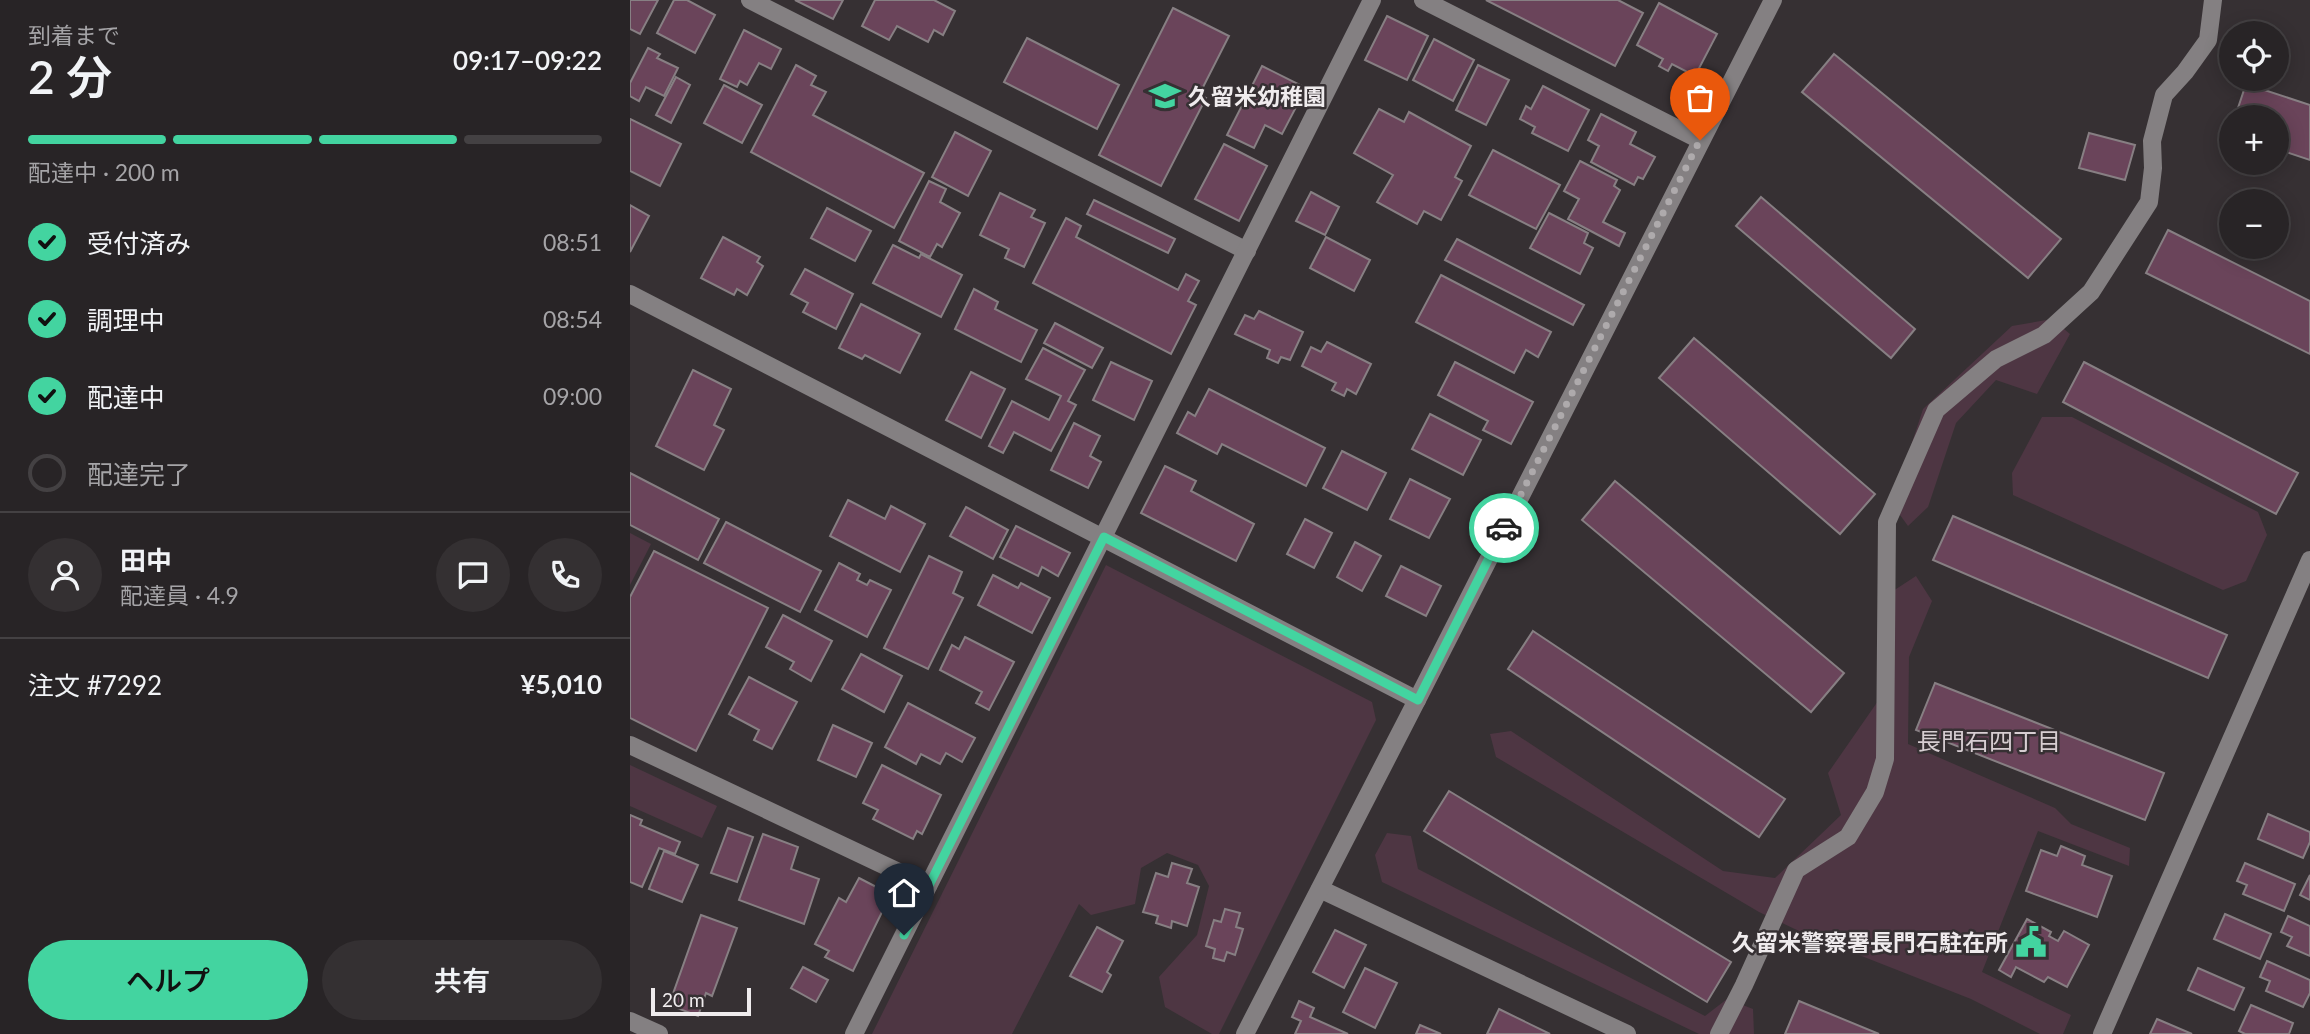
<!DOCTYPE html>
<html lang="ja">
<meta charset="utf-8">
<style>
:root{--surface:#282426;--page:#343032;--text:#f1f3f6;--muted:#a5a4a7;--line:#444143;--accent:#43d4a0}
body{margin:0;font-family:Lato,"Noto Sans JP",sans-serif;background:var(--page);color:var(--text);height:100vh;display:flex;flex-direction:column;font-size:26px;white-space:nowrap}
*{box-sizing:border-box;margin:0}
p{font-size:23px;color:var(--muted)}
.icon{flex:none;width:38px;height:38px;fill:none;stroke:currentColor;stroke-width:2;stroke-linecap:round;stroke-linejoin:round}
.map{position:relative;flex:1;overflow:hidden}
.side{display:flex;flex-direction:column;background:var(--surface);width:630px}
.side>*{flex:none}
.controls{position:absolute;left:1589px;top:21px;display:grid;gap:14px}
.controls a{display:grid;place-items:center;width:70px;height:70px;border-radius:50%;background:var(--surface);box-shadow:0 4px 18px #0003,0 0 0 2px var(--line);font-size:35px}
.scale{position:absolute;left:21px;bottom:18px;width:100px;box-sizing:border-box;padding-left:7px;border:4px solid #efebed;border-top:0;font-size:19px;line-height:24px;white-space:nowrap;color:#efebed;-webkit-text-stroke:5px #363033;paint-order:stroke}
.pin{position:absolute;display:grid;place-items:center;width:60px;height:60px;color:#fff;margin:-72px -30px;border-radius:50% 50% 50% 0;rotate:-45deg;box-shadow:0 0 7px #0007}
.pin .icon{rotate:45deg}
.courier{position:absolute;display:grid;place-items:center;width:70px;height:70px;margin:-35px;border:5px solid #43d4a0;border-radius:50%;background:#fff;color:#222;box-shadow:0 2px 9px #0007}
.overview em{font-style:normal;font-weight:600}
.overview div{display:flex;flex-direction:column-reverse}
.overview{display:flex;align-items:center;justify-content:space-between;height:119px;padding:0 28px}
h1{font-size:46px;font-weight:600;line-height:52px}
.bar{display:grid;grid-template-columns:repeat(4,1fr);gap:10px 7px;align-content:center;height:84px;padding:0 28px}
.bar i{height:9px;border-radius:5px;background:var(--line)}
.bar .selected{background:var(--accent)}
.bar p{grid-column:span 4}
.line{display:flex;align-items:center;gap:18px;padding:0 28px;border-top:2px solid var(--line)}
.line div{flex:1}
.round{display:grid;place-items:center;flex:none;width:74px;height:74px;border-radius:37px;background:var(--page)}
ol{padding:0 28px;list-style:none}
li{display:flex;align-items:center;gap:21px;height:77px}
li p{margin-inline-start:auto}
li .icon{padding:7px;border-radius:50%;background:var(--accent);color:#111;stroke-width:4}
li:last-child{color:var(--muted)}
li i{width:38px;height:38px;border:4px solid var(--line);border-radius:50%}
.cta{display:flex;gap:14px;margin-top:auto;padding:14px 28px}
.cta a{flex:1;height:80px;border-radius:42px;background:var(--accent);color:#111;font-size:28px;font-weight:600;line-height:80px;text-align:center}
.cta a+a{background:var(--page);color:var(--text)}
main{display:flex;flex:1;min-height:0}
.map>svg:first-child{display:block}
.green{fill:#4e3643}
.building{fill:#6a445a;stroke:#877f83;stroke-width:2}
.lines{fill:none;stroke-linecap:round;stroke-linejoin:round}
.minor{stroke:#848082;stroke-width:18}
.done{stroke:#aeaaac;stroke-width:7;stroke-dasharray:0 12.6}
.route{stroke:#43d4a0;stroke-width:9}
.labels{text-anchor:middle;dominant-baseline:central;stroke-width:5;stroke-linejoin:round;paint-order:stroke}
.poi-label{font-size:23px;font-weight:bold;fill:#efebed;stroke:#363033;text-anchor:start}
.neighbourhood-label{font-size:24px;fill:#d7ced2;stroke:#363033}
</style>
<main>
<section class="side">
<div class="overview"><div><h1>2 分</h1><p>到着まで</p></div><em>09:17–09:22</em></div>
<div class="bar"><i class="selected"></i><i class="selected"></i><i class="selected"></i><i></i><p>配達中 · 200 m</p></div>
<ol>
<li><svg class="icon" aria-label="check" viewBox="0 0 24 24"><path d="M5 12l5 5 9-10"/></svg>受付済み<p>08:51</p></li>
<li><svg class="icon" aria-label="check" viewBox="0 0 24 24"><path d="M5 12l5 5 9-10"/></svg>調理中<p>08:54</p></li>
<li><svg class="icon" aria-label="check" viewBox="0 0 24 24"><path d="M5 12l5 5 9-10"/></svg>配達中<p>09:00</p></li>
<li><i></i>配達完了</li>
</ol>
<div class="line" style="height:126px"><a class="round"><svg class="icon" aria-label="person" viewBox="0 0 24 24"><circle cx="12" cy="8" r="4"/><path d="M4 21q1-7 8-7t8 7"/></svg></a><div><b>田中</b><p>配達員 · 4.9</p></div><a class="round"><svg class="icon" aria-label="chat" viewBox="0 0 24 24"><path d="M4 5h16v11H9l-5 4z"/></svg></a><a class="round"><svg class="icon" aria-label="phone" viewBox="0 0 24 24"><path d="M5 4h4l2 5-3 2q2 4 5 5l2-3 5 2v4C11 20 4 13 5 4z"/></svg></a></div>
<div class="line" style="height:91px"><div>注文 #7292</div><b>¥5,010</b></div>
<div class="cta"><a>ヘルプ</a><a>共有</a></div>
</section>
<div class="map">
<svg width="1680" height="1034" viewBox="0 0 1680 1034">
<rect width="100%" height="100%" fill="#363033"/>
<g class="green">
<path d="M1422,319L1440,334L1407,394L1366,380L1326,423L1298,507L1278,526L1262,504L1293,409L1382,326Z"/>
<path d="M1412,417H1442L1628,512L1637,535L1616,581L1593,590L1383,495L1382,473Z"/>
<path d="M0,533L21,544L0,585Z"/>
<path d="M476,565L742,702L746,720L589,1034H582L535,1007L529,977L567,935L579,886L568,865L537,853L511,868L505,904L461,915L449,904L382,1034H242Z"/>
<path d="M1286,576L1302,601L1279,657L1278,744L1425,808L1441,824L1500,848L1499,866L1408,831L1352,972L1441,1015L1433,1034H1410L1341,999L1173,933L1129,912L866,757L860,734L881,731L1093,871L1145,878L1211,815L1198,773L1264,678L1263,591Z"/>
<path d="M0,765L87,806L72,838L0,806Z"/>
<path d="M757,833L781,836L788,869L1075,1016L1097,999L1123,1009L1124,1034H1069L752,882L745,855Z"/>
</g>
<g class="building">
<path d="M0,0H28L10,34L0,29Z"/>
<path d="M44,0H57L85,15L65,53L27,33Z"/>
<path d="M165,0H213L203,19Z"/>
<path d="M245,0H304L325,11L313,35L304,30L298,42L267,26L259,40L232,26Z"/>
<path d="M856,0H988L1013,13L985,66Z"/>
<path d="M1029,3L1087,34L1065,76L1042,64L1038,71L1029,66L1033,59L1007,45Z"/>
<path d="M543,8L599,36L569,95L576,98L531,186L469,155Z"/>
<path d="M757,16L798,36L777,80L735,60Z"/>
<path d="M114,30L151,49L141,69L129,63L117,85L110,81L107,87L90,79Z"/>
<path d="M397,38L489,85L467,129L374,82Z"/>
<path d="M804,39L844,60L823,101L783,80Z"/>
<path d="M18,48L30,54L27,58L48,68L34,96L16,87L9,101L0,96V83Z"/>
<path d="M1204,54L1431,239L1398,278L1172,92Z"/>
<path d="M166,65L186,76L181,85L196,92L183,115L294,173L264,228L121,152Z"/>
<path d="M848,65L879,80L856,125L826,110Z"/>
<path d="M632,66L676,88L652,134L635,125L624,148L597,135Z"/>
<path d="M46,77L60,85L41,123L26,115Z"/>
<path d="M1616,84L1680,105V160L1647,149V117H1605Z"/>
<path d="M94,85L132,105L112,143L74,123Z"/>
<path d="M913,86L959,110L938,151L902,133L905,127L890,119L896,106L901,109Z"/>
<path d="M749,109L774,122L779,112L841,146L825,177L832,181L811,220L794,211L787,224L747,202L763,175L724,153Z"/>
<path d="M971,114L1006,132L1000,144L1025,157L1013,179L1008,177L1004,185L961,162L969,146L958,140Z"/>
<path d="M0,119L51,144L30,186L0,171Z"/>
<path d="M325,132L361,151L338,196L302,177Z"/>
<path d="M1459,133L1505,145L1495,180L1449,168Z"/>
<path d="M594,144L637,166L609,221L565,199Z"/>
<path d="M863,150L930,185L906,229L839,195Z"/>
<path d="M950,161L987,180L984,186L990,190L973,222L995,233L989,246L938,219L949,199L934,191Z"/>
<path d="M299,181L316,189L310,202L330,213L312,247L307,244L300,257L269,241Z"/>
<path d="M681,192L709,207L695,235L666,221Z"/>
<path d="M370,193L405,210L401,217L415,223L394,267L375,258L379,249L350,235Z"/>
<path d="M1131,197L1285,329L1261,358L1106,226Z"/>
<path d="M464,200L545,239L538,253L457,214Z"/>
<path d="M0,205L19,216L0,252Z"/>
<path d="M197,208L241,231L225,261L181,238Z"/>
<path d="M919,213L958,233L954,243L963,248L950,274L900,248Z"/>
<path d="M436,218L451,226L446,237L548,290L556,274L569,281L558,301L566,305L541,354L403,283Z"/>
<path d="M1538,230L1680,301V354L1516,273Z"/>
<path d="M93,237L130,257L127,262L133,266L117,295L107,289L104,295L71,278Z"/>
<path d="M696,237L740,260L724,291L680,268Z"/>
<path d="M827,239L954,305L943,325L815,260Z"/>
<path d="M263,245L289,258L291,254L332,275L311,317L243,283Z"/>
<path d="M175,269L223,294L206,329L173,312L178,303L161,294Z"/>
<path d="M811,275L921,332L908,357L896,350L884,373L786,322Z"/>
<path d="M344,289L368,302L365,309L407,330L391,362L325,329Z"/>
<path d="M231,304L290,334L270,373L235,355L232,359L209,348Z"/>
<path d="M629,311L673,332L660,360L651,357L648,363L637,358L640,350L605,334L615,315L624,319Z"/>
<path d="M425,323L473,348L462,368L414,343Z"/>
<path d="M1064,338L1245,494L1210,534L1029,378Z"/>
<path d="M697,342L741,364L726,394L717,389L714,396L702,390L706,383L672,366L681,347L691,352Z"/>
<path d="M413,348L455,370L438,401L446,405L421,451L384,432L373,453L359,446L382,401L419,420L431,396L396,379Z"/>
<path d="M481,362L522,381L504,420L463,400Z"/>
<path d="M825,362L903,402L881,444L853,430L858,421L808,395Z"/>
<path d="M1454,362L1668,473L1646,514L1433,402Z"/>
<path d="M63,370L101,389L84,425L94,430L74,470L26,446Z"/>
<path d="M341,372L375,389L351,438L316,420Z"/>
<path d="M579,389L695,448L676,486L592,444L587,454L547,433L558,412L565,416Z"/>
<path d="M800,414L851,440L833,475L782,449Z"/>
<path d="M444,423L470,436L460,456L471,462L458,488L421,470Z"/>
<path d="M712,451L756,473L737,510L693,488Z"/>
<path d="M535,466L566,481L561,491L624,524L606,561L511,513Z"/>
<path d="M0,473L89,519L68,560L0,525Z"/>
<path d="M780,479L820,499L799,538L760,519Z"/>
<path d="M985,481L1214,673L1181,712L952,520Z"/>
<path d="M218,500L255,519L261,506L295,524L270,572L200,536Z"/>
<path d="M336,507L378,530L363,559L320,536Z"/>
<path d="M1323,516L1597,635L1578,678L1303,560Z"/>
<path d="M675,519L702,533L684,568L657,554Z"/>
<path d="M96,522L191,571L170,612L74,563Z"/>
<path d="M386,526L440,553L428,576L412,567L408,576L370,557Z"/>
<path d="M725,542L751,556L732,591L707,577Z"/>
<path d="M24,551L138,608L66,751L0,718V597Z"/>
<path d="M299,556L332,572L323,593L333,598L298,669L254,648Z"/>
<path d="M209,563L230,574L227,580L237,585L240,580L261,590L237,637L185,610Z"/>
<path d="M771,566L811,586L796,616L756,596Z"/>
<path d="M363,575L388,588L391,583L420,598L402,633L348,605Z"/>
<path d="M153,615L202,641L181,681L160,669L164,662L136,647Z"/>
<path d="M903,631L1155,799L1129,837L878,669Z"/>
<path d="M335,637L384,662L359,710L346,703L352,692L310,670L322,645L329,649Z"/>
<path d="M231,654L272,676L254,712L212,689Z"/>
<path d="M119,677L167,702L142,749L124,740L129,730L99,714Z"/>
<path d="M1305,683L1534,773L1515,820L1286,730Z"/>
<path d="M278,703L345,738L332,762L316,753L310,764L291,754L286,764L255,747Z"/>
<path d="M203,725L242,743L226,777L188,760Z"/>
<path d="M252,765L311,795L292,834L287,831L283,839L243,819L248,810L233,803Z"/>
<path d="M819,791L1101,962L1077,1002L794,831Z"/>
<path d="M1638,814L1680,832V842L1673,858L1628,839Z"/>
<path d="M0,815L12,820L10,825L50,842L45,854L29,848L12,887L0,882Z"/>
<path d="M98,828L123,837L107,882L81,873Z"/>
<path d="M133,834L168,847L161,869L189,879L174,924L109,900Z"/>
<path d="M1431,846L1455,856L1452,865L1482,876L1467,917L1396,891L1411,850L1427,856Z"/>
<path d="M34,851L68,865L52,902L19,889Z"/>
<path d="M542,863L562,869L557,883L569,887L557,926L542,921L541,928L526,923L528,916L513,912L526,873L538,877Z"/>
<path d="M1615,863L1665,884L1654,911L1613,894L1617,885L1607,881Z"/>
<path d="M1680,875V900L1670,895Z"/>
<path d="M229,878L256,892L250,904L255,906L223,971L195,957L199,951L185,944L209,898L216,902Z"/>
<path d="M595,909L610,913L606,927L613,929L605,955L597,952L594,961L583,958L585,949L576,946L584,920L591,922Z"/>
<path d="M1595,914L1641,934L1630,959L1584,939Z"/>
<path d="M71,915L107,928L82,996L76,993L68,1016L39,1005Z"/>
<path d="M1658,916L1680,926V956L1657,946L1662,937L1651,932Z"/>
<path d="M1397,919L1421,932L1419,936L1428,941L1434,931L1459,945L1437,987L1418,977L1414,982L1386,967L1381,977L1369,970Z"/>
<path d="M467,927L493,941L477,972L481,975L472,992L440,976Z"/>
<path d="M705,930L736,945L714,988L683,972Z"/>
<path d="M1637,961L1680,980V993L1673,1007L1636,991L1640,981L1630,977Z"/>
<path d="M173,967L198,980L186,1002L161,988Z"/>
<path d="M735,968L767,983L745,1028L713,1012Z"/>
<path d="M1568,968L1614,988L1604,1010L1558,990Z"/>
<path d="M669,1001L684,1008L680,1017L718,1034H665L671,1021L662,1017Z"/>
<path d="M1169,1001L1249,1034H1155Z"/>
<path d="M1621,1005L1663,1023L1659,1034H1615L1609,1031Z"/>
<path d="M869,1009L920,1034H857Z"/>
<path d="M1527,1019L1562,1034H1520Z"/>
<path d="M790,1025L811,1034H786Z"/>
</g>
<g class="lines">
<g class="minor">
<path d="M120,0L617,251"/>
<path d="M793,0L1070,140"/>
<path d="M0,294L787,700"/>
<path d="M0,745L298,886"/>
<path d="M690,889L997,1034"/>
<path d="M0,1021L29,1034"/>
<path d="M224,1034L742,0"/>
<path d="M615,1034L787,700L1143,0"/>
<path d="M1089,1034L1114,985L1166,870L1218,837L1245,792L1255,759L1257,522L1306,410L1366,359L1414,335L1461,292L1519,202L1523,168L1522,141L1534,95L1555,72L1578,40L1583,0"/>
<path d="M1472,1034L1680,560"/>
</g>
</g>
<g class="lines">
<path class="done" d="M874,528L1070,140"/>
<path class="route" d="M274,935L474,537L788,700L874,528"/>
</g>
<defs>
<symbol id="school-bare" viewBox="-9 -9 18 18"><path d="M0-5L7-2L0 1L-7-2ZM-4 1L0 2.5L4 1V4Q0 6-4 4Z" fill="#43d4a0" stroke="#363033" stroke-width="2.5" paint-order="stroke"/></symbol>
<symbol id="civic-bare" viewBox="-9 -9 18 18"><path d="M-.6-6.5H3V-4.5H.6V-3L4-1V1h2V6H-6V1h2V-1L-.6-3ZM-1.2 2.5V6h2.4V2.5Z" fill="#43d4a0" stroke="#363033" stroke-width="2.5" paint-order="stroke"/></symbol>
</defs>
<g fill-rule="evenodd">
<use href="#school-bare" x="513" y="74" width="44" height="44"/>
<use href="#civic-bare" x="1379" y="920" width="44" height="44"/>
</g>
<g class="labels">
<g class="poi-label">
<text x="558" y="96">久留米幼稚園</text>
<text x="1378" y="942" text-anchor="end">久留米警察署長門石駐在所</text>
</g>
<g class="neighbourhood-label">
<text x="1359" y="740">長門石四丁目</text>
</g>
</g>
</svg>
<div class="controls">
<a><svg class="icon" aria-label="locate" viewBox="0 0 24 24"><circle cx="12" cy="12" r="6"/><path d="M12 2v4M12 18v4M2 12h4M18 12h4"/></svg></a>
<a>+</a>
<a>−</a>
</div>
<div class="scale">20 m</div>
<div class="pin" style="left:1070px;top:140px;background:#ea580c"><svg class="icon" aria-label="bag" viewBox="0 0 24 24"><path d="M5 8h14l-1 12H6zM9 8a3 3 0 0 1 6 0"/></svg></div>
<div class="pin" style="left:274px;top:935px;background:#1f2937"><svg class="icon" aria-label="home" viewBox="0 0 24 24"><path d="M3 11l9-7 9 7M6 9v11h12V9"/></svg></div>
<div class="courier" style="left:874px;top:528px"><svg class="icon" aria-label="car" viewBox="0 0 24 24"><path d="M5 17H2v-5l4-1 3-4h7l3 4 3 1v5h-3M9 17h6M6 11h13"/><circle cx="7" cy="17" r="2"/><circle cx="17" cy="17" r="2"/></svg></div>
</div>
</main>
